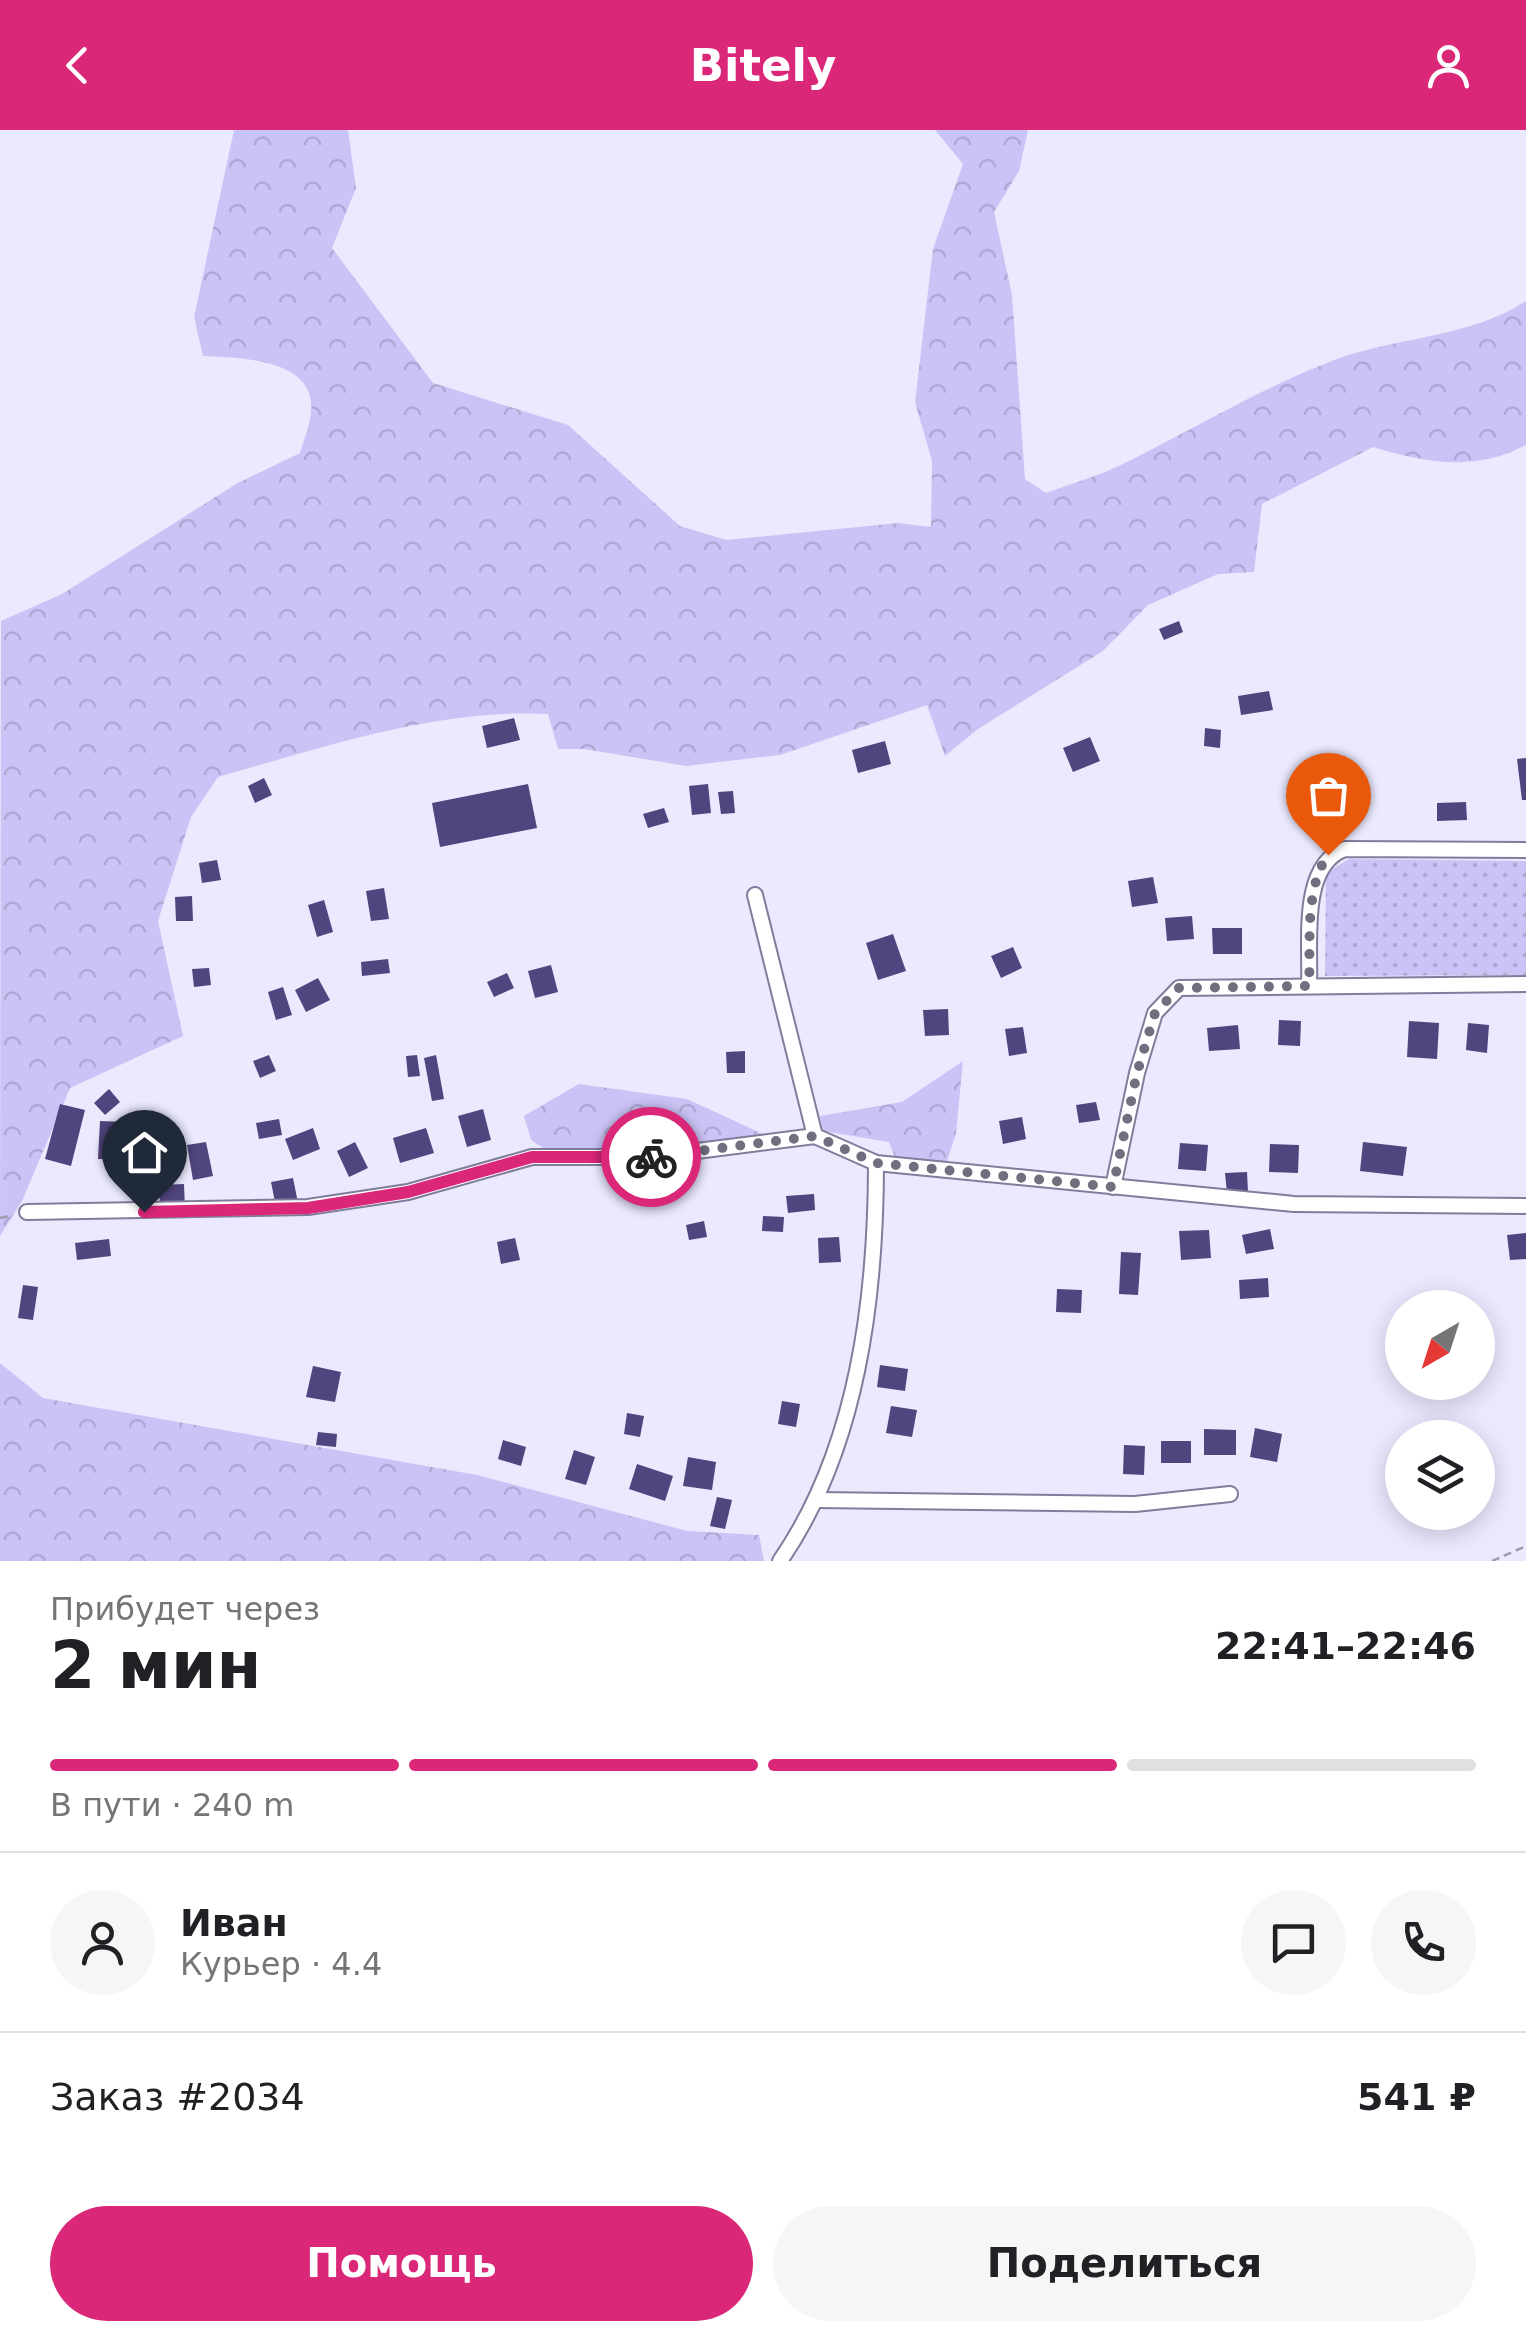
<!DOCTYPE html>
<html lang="ru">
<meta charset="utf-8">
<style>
:root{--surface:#fff;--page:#f6f6f6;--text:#202124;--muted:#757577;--line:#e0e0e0;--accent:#db2777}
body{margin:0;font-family:"DejaVu Sans",sans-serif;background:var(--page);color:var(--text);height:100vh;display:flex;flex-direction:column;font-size:38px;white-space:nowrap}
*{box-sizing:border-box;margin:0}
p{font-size:32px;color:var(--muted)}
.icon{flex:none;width:55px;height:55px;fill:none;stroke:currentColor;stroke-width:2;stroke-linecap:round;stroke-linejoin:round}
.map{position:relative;height:1431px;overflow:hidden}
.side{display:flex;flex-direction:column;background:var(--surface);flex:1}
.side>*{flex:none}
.needle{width:65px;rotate:219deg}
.fabs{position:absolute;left:1385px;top:1160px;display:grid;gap:20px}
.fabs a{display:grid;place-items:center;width:110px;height:110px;border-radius:50%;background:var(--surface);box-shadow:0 5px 25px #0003;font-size:50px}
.pin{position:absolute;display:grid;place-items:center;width:85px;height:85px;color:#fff;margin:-102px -42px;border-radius:50% 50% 50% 0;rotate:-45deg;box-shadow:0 0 10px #0007}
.pin .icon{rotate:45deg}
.courier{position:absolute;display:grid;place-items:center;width:100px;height:100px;margin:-50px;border:8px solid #db2777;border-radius:50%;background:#fff;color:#222;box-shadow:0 2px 12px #0007}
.overview em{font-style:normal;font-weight:700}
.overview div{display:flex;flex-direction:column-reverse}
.overview{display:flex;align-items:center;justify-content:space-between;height:170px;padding:0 50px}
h1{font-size:65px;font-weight:700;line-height:75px}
.bar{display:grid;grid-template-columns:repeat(4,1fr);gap:15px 10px;align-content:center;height:120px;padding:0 50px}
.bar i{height:12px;border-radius:8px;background:var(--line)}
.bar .current{background:var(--accent)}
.bar p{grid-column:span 4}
.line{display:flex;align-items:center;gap:25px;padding:0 50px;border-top:2px solid var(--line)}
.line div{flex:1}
.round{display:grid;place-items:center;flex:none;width:105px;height:105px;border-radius:52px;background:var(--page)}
.primary-button{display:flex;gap:20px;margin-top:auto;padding:20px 50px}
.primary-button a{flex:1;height:115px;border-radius:60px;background:var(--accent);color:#fff;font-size:40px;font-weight:700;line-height:115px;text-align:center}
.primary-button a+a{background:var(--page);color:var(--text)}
header{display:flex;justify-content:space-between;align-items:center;height:130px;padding:0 50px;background:var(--accent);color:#fff;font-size:45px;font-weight:700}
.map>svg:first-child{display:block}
.grass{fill:url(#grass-dots)}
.forest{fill:url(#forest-crowns)}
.building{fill:#50457e}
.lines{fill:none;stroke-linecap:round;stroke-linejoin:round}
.street-casing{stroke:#807c9b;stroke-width:18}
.path{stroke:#9e9daf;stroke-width:2.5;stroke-dasharray:8 5;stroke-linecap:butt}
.street{stroke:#fff;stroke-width:14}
.done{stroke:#706f7f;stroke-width:10;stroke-dasharray:0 18}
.route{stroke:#db2777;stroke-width:12}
</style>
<header><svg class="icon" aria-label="back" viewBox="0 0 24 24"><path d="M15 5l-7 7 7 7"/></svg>Bitely<svg class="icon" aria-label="person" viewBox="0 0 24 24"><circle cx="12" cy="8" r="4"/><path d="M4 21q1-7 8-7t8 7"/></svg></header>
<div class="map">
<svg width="1526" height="1431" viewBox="0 0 1526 1431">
<defs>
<pattern id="grass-dots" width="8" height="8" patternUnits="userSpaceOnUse" patternTransform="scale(2.5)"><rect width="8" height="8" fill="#cac4f6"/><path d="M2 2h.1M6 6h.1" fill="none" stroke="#aea9d4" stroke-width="1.8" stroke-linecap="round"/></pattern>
<pattern id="forest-crowns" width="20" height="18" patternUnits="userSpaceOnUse" patternTransform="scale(2.5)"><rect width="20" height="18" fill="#cac4f6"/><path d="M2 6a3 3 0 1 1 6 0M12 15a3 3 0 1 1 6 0" fill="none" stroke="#aea9d4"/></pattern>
</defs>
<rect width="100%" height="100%" fill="#ebe9fe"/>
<path class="grass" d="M1349,729L1526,731V845L1325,846L1326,743Z"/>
<g class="forest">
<path d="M234,0H348L356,58L332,118L433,253L568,295L680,396L726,410L898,393L931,397L932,331L915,272L933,119L963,34L935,0H1028L1019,41L994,82L1012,165L1025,349L1046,363C1074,353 1104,344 1131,330C1199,296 1265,256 1337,229C1397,207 1472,207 1526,171V315C1475,342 1425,333 1373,317L1262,374L1254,442L1218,444L1148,475L1103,521L978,599L945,626L927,575L780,625L686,636L584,619H558L548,584C438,578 324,617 218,647L191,687L158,791L183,906L70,958L22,1071L0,1106L1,491L62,464L236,354L300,323C304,310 309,297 311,283C317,228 240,228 203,226L194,187Z"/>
<path d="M963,931L956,1003L943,1044L902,1045L889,1012L823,1001L820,986L902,972Z"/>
<path d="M579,954L687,969L767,1006L684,1021L551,1023L531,1010L524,986Z"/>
<path d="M0,1233L43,1268L477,1345L687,1401L759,1405L764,1431H0Z"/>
</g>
<g class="building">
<path d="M1179,491L1183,502L1164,510L1159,499Z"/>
<path d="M1269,561L1273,580L1241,585L1238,566Z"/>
<path d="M514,588L520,610L487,618L482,596Z"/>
<path d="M1205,598L1221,600L1220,618L1204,616Z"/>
<path d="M1090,607L1100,631L1073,642L1063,618Z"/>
<path d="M885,611L891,634L858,643L852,620Z"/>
<path d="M1526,628V670H1522L1517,629Z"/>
<path d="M264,648L272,665L255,673L248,656Z"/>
<path d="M528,654L537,698L440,717L432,673Z"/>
<path d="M708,654L711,683L692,685L689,656Z"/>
<path d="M733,661L735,683L721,684L718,662Z"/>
<path d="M1466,672L1467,690L1437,691V673Z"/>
<path d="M664,678L669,692L648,698L643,684Z"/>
<path d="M217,730L221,750L202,753L199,733Z"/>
<path d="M1153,747L1158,773L1132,777L1128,751Z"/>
<path d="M384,758L389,789L371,791L366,761Z"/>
<path d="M192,766L193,791H176L175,767Z"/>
<path d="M324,770L333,802L317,807L308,775Z"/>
<path d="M1192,786L1194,809L1167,811L1165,788Z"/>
<path d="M1212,798H1242V824H1213Z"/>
<path d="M893,804L906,841L878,850L866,813Z"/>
<path d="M1013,817L1022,838L1001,848L991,826Z"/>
<path d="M388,829L390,843L362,846L361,832Z"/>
<path d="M551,835L558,862L535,868L528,841Z"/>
<path d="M209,838L211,855L194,857L192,839Z"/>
<path d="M507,843L514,858L494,867L487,852Z"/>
<path d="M318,848L330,870L306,882L295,860Z"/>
<path d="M283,857L292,885L276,890L268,862Z"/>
<path d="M948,879L949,905L925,906L923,880Z"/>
<path d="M1279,890L1301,891L1300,916L1278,915Z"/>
<path d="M1409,891L1439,893L1437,929L1407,927Z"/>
<path d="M1468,893L1489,895L1487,923L1466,920Z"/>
<path d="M1238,895L1240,919L1209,921L1207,898Z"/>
<path d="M1023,897L1027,923L1009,926L1005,899Z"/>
<path d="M745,921V943H727L726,922Z"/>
<path d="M269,925L276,941L260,948L253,931Z"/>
<path d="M417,925L420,946L408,947L406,926Z"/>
<path d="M436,925L444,969L432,971L424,928Z"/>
<path d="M109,959L120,972L105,985L94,973Z"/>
<path d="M1096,972L1100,990L1079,993L1076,975Z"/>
<path d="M60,974L85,980L71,1036L45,1029Z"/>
<path d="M483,979L491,1010L467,1017L458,986Z"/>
<path d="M1022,987L1026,1009L1003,1014L999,991Z"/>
<path d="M279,989L282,1005L259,1009L256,993Z"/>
<path d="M100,991L125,992L124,1030L98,1029Z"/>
<path d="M313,998L320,1019L293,1030L285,1009Z"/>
<path d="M426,998L434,1023L400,1033L393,1008Z"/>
<path d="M206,1012L213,1046L193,1050L187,1015Z"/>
<path d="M355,1012L368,1038L349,1047L337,1021Z"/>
<path d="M1363,1012L1407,1017L1403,1046L1360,1041Z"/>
<path d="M1180,1013L1208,1015L1206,1041L1178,1039Z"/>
<path d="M1270,1014L1299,1015L1298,1043L1269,1042Z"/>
<path d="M1247,1042L1248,1062L1227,1063L1225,1043Z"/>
<path d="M293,1048L298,1073L276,1077L271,1052Z"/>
<path d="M184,1054L185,1080L160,1081L159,1055Z"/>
<path d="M814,1064L815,1080L788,1083L786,1066Z"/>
<path d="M763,1086L784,1087L783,1102L762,1101Z"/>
<path d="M704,1091L707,1107L689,1110L686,1095Z"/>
<path d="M1270,1099L1274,1119L1246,1124L1242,1105Z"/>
<path d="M1209,1100L1211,1128L1181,1130L1179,1101Z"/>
<path d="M1526,1103V1129L1510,1130L1507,1105Z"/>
<path d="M839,1107L841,1132L819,1133L818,1108Z"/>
<path d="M515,1108L520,1130L501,1134L497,1112Z"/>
<path d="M109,1109L111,1126L77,1130L75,1113Z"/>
<path d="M1121,1122L1141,1123L1138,1165L1119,1164Z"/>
<path d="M1268,1148L1269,1167L1240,1169L1239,1150Z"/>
<path d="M23,1155L38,1157L33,1190L18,1188Z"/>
<path d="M1057,1159L1082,1160L1081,1183L1056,1182Z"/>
<path d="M880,1235L908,1239L905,1261L877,1257Z"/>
<path d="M313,1236L341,1242L335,1272L306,1267Z"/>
<path d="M782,1271L800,1274L796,1297L778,1294Z"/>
<path d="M891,1276L917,1280L912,1307L886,1303Z"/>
<path d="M627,1283L644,1286L640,1307L624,1304Z"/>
<path d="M1255,1298L1282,1304L1277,1332L1250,1327Z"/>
<path d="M1204,1299L1236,1300V1325H1204Z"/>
<path d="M318,1302L337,1304L336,1317L316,1315Z"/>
<path d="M503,1310L526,1317L521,1336L498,1329Z"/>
<rect x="1161" y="1311" width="30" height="22"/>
<path d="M1124,1315L1145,1316L1144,1345L1123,1344Z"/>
<path d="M574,1320L595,1327L586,1355L565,1349Z"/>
<path d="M688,1327L716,1332L712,1360L683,1356Z"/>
<path d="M637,1334L673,1346L665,1371L629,1359Z"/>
<path d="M717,1367L732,1370L725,1399L710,1396Z"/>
</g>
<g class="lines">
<defs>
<g id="street">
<path d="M755,765L815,1006L876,1033L1294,1074L1526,1076"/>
<path d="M1309,856C1311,815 1299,735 1345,719L1526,720"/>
<path d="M1113,1057L1137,943L1155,883L1179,858L1526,854"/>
<path d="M27,1082L308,1077L408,1062L532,1027H650L815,1006"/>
<path d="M816,1370L1135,1374L1230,1364"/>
<path d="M780,1431C858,1318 876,1167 876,1033"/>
</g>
</defs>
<use href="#street" class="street-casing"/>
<g class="path">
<path d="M0,1088L13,1085"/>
<path d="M1492,1431L1526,1416"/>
</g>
<use href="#street" class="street"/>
</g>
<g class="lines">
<path class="done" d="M651,1027L815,1006L876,1033L1113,1057L1137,943L1155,883L1179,858L1309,856C1311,816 1304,759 1328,725"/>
<path class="route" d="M144,1082L308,1078L408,1062L532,1027H651"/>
</g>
</svg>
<div class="fabs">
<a><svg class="needle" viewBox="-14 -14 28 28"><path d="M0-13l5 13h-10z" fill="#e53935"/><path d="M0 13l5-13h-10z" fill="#757577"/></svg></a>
<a><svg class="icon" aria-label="layers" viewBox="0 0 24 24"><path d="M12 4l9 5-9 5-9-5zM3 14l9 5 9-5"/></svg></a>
</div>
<div class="pin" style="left:1328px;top:725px;background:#ea580c"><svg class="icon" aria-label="bag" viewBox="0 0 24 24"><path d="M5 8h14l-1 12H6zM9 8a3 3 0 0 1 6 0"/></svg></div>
<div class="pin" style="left:144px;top:1082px;background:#1f2937"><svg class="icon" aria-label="home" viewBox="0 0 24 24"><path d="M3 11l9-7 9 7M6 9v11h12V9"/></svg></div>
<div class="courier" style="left:651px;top:1027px"><svg class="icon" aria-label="bike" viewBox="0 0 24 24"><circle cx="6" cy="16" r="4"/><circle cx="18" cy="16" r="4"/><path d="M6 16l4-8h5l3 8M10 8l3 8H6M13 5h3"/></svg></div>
</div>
<section class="side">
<div class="overview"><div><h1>2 мин</h1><p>Прибудет через</p></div><em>22:41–22:46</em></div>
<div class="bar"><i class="current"></i><i class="current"></i><i class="current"></i><i></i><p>В пути · 240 m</p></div>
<div class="line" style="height:180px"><a class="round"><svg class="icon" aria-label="person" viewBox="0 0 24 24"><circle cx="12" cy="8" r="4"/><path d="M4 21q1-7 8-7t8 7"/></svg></a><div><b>Иван</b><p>Курьер · 4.4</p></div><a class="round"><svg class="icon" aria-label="chat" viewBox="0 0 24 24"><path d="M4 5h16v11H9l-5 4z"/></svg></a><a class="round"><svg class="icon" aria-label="phone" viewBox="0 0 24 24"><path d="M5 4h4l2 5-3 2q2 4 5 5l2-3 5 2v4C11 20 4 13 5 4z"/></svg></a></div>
<div class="line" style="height:130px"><div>Заказ #2034</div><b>541 ₽</b></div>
<div class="primary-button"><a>Помощь</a><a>Поделиться</a></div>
</section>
